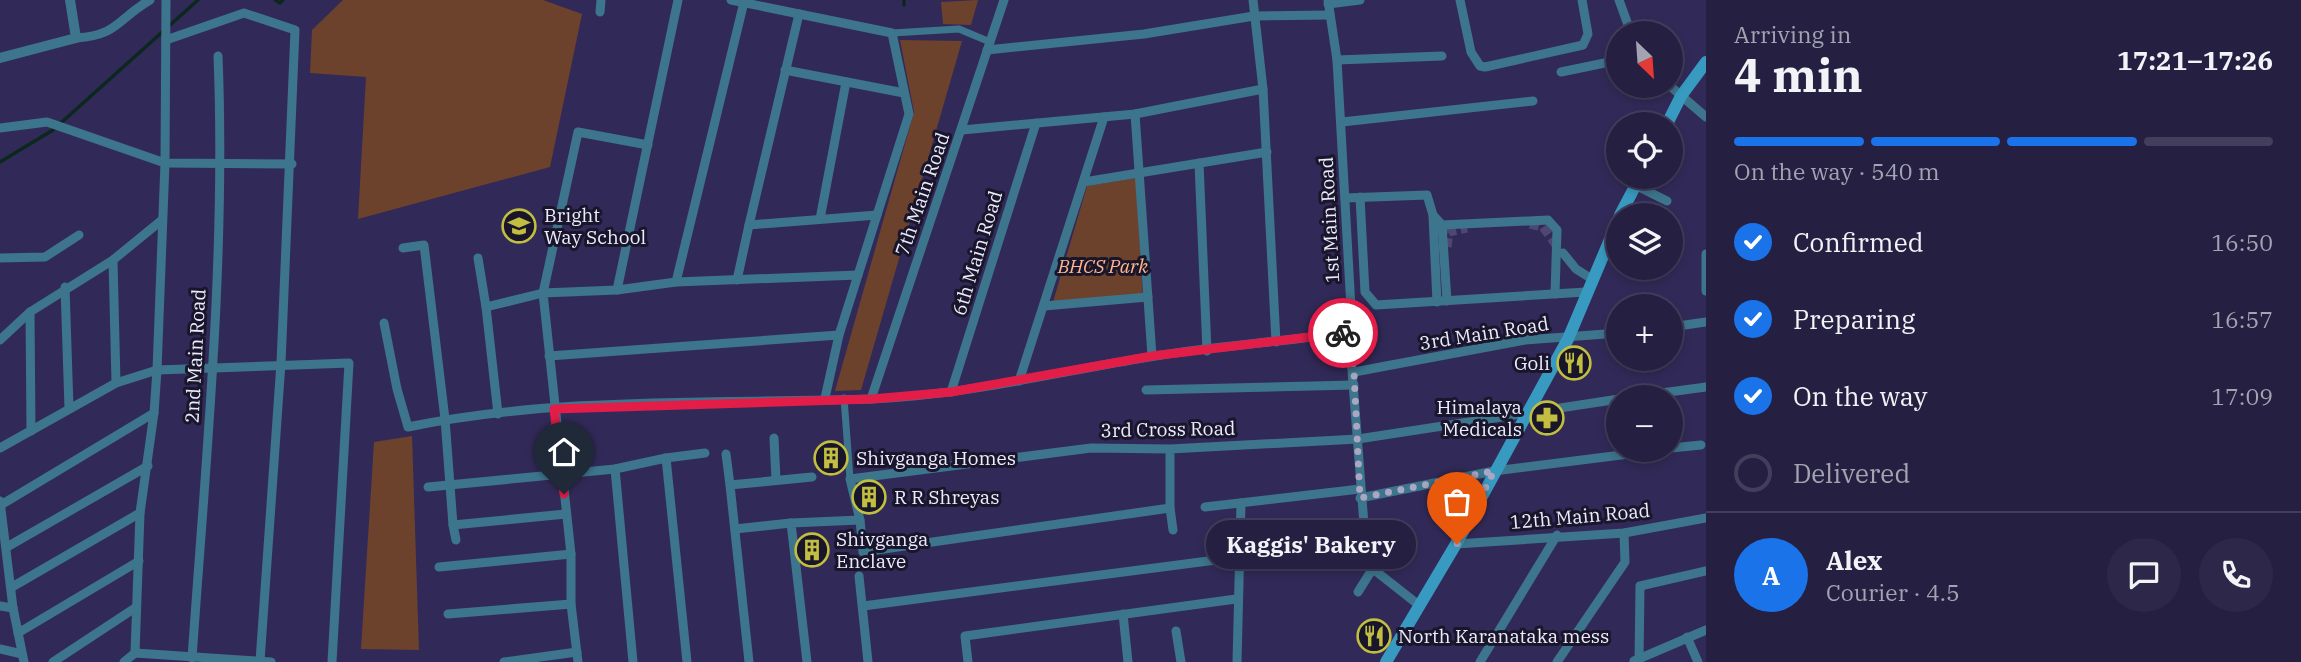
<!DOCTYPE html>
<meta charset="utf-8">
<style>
:root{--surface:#252042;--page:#2d2849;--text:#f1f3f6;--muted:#a3a3b2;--line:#423e5b;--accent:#1a73e8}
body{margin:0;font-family:"IBM Plex Serif",serif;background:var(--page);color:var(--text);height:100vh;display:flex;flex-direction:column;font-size:26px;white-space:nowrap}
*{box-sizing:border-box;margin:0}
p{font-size:23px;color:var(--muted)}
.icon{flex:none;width:38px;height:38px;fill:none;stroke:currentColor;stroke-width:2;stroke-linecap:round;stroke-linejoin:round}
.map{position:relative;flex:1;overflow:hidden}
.panel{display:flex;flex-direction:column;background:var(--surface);width:595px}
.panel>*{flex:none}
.needle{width:46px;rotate:155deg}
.tools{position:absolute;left:1606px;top:21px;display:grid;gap:14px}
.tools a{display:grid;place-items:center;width:77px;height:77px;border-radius:50%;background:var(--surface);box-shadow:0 4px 10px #0003,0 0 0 2px var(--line);font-size:35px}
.pin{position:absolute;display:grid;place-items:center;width:60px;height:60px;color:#fff;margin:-72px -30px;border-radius:50% 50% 50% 0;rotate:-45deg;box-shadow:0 0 7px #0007}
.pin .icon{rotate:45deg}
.courier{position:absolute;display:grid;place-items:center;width:70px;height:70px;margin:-35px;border:5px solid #e11d48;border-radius:50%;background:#fff;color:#222;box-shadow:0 2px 9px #0007}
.bubble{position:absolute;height:49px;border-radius:24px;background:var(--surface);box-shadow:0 4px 10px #0003,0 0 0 2px var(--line);font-size:23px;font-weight:700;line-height:49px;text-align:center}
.headline em{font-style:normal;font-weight:700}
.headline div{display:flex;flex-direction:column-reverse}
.headline{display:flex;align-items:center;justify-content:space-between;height:119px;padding:0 28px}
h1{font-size:46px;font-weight:700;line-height:52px}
.bar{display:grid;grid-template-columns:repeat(4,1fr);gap:10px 7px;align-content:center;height:84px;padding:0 28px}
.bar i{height:9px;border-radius:5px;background:var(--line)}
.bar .on{background:var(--accent)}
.bar p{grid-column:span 4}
.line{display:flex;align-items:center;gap:18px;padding:0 28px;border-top:2px solid var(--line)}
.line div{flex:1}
.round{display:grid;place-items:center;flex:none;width:74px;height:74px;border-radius:37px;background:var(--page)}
ol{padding:0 28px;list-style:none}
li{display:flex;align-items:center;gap:21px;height:77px}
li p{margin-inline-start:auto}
li .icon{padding:7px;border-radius:50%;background:var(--accent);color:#fff;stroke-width:4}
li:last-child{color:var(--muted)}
li i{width:38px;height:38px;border:4px solid var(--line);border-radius:50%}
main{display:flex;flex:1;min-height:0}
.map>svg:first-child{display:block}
.green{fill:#6d422c}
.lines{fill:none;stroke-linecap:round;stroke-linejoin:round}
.stream{stroke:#0c281e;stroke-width:3.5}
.minor-tunnel{stroke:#4d4771;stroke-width:9;stroke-dasharray:9 4.5;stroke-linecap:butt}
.pedestrian{stroke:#3d758d;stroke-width:7}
.minor{stroke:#3d758d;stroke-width:9}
.tertiary{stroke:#3d758d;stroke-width:10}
.secondary{stroke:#389ac0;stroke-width:12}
.done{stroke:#aba7c3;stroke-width:7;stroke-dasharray:0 12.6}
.route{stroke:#e11d48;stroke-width:9}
.labels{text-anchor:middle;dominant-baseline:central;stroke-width:6;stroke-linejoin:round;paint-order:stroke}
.street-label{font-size:19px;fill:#ecebfd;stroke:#19162b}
.poi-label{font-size:19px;fill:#ecebfd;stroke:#19162b;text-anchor:start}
.park-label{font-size:19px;font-style:italic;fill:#ffb58f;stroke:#19162b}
</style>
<main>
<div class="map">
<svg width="1706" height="662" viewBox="0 0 1706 662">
<rect width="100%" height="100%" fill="#312a58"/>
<g class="green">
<path d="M343,0H543L582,14L550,167L358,219L366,77L310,73L312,30Z"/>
<path d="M978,0L971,25L943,24L941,2Z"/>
<path d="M900,40L962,41L861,390L835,391L914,112Z"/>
<path d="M1136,178L1143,300L1051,309L1087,186Z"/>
<path d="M412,436L419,650L361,649L374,442Z"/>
</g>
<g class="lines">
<g class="stream">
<path d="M275,0L280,3L283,0"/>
<path d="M904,0V5"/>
<path d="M0,162L53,130L198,0"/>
</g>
<g class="minor-tunnel">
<path d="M1530,224L1543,227L1557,246"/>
<path d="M1447,247L1449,232L1467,228"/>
</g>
<g class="pedestrian">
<path d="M892,33L959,29L990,42"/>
<path d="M844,398L850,479"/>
</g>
<g class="minor">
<path d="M731,0L892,33L909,114L839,335L825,398"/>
<path d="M1253,0L1263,89"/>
<path d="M1328,0L1337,60L1351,308L1349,332L1366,550L1368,565L1420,606"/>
<path d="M1460,0L1471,52L1480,66L1485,67L1583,45L1588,34L1582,0"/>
<path d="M1619,0L1631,33"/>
<path d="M1328,4L1360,0"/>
<path d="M600,12L601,0"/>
<path d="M799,14L749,225L877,215"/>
<path d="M76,38C119,35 117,19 150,0"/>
<path d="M166,40L244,13L295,30L281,363L260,661"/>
<path d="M987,50L1144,34L1254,16L1330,15"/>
<path d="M1337,60L1442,56"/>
<path d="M785,70L904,93"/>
<path d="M1561,72L1619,60"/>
<path d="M1670,86L1706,117"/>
<path d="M1135,114L1152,356"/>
<path d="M1342,122L1533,101"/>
<path d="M0,128L47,122L165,163L292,164"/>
<path d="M962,130L1135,114L1263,89L1276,342"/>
<path d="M1199,163L1207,351"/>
<path d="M1084,182L1267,152"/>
<path d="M1635,185L1667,201"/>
<path d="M1360,197L1365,292L1376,305L1586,292"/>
<path d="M1345,198L1427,195L1433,215L1442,225L1447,301"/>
<path d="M1433,216L1437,302"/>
<path d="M820,219L846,82"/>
<path d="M1442,225L1548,220L1557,230L1555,294"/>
<path d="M403,248L424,245L445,419L453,525L566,514"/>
<path d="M1563,253L1576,269L1592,279"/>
<path d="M1706,254V291"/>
<path d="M0,258L45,257L79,235"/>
<path d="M478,258L486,307"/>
<path d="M113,260L116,383"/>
<path d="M737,280L749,225"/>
<path d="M676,282L744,2"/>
<path d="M65,287L69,408"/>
<path d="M617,290L676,282L858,275"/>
<path d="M1044,306L1148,297"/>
<path d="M30,312L31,431"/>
<path d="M384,323L397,389L408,427C558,396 720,404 872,399C966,395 1057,372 1149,357C1215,346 1283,342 1349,332"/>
<path d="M1671,327L1706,322"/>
<path d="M0,340L30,312L113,260L162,220"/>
<path d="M549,356L839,335"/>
<path d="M1354,372L1525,340L1619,333"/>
<path d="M1019,381L1104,117"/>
<path d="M1146,390L1354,385"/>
<path d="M951,392L1036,123"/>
<path d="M1632,397L1706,387"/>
<path d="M871,399L1004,0"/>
<path d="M498,414L486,307L543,293L578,132L648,145"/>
<path d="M774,438L776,480"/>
<path d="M0,448L116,383L157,370L349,363L332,662"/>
<path d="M1671,448L1701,445"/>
<path d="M1170,449V508L863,552L860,520L850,479L1091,448L1170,449L1358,439L1619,399"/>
<path d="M726,454L730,485"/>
<path d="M666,458L705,453"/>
<path d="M615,469L633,662"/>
<path d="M428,487L615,469L666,458L687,662"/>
<path d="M1360,498L1494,471L1661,450"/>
<path d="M0,501L13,608L24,662"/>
<path d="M1,505L154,413"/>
<path d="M1205,507L1360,489"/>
<path d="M1170,508L1173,530"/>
<path d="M453,525L456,540"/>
<path d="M735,529L791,523"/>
<path d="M1456,544L1624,533L1706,518"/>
<path d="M7,547L148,466"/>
<path d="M439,567L571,554"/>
<path d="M859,576L868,662"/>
<path d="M12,587L140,513"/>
<path d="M1358,592L1395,533"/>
<path d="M0,606L13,608"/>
<path d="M863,606L1239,557L1366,550"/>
<path d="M448,614L571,604"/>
<path d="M1123,614L1128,662"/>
<path d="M1176,631L1181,662"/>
<path d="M18,633L139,561"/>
<path d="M1687,637L1698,662"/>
<path d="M0,649L22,654"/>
<path d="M135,653L140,513L154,413L157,370L165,163L166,0"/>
<path d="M192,658C206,458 226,257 218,56"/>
<path d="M1634,661L1706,630"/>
<path d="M53,662L135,608"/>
<path d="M124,662L135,653L271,662"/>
<path d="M504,662L577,652"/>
<path d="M578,662L571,604V554L543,293L617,290L678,0"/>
<path d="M749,662L730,485L812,477"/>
<path d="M807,662L791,523L860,520"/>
<path d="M968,662L965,636L1236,599"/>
<path d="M1237,662L1241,503"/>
<path d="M1480,662L1557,535"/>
<path d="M1557,662L1625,562L1624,533"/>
<path d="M1639,662L1640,586L1706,571"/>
</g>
<path class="tertiary" d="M0,58L76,38L70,0"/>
<g class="secondary">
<path d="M1667,124L1681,96L1706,62"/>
<path d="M1620,215L1640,177"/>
<path d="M1386,662L1456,544L1568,339L1619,218"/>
</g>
</g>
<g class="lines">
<path class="done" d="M1343,333L1349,332L1354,372L1360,498L1494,471L1457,544"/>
<path class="route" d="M564,494L554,409L872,399L951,392L1152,356L1343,333"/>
</g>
<defs>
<symbol id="school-ring" viewBox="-11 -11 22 22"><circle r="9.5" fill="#19162b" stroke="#c1be40" stroke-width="1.5"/><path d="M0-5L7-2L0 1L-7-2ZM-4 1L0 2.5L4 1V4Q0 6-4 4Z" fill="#c1be40"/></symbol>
<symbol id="restaurant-ring" viewBox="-11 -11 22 22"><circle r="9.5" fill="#19162b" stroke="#c1be40" stroke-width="1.5"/><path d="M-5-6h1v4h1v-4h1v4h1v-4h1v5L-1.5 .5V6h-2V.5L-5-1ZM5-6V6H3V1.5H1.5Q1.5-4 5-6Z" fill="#c1be40"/></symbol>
<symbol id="pharmacy-ring" viewBox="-11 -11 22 22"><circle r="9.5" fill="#19162b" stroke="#c1be40" stroke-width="1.5"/><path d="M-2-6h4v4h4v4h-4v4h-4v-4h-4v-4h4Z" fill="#c1be40"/></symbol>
<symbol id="building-ring" viewBox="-11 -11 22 22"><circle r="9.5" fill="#19162b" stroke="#c1be40" stroke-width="1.5"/><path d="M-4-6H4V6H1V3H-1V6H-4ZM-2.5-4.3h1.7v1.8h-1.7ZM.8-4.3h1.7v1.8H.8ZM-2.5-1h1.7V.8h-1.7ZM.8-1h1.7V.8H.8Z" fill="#c1be40"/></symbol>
</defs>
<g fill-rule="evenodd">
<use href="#school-ring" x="500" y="207" width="38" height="38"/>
<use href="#restaurant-ring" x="1555" y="344" width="38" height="38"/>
<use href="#pharmacy-ring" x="1528" y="399" width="38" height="38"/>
<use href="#building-ring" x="812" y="439" width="38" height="38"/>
<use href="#building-ring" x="850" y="478" width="38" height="38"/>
<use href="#building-ring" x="793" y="531" width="38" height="38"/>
<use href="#restaurant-ring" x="1355" y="617" width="38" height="38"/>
</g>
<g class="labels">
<g class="street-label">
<text transform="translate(922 194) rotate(-71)">7th Main Road</text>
<text transform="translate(1329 220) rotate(-93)">1st Main Road</text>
<text transform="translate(977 253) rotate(-73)">6th Main Road</text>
<text transform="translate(1484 333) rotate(-9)">3rd Main Road</text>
<text transform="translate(195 356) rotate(-87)">2nd Main Road</text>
<text transform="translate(1168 429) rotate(-1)">3rd Cross Road</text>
<text transform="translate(1580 516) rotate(-5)">12th Main Road</text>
</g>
<g class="poi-label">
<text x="544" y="215">Bright<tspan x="544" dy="22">Way School</tspan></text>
<text x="1550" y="363" text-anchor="end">Goli</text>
<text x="1522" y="407" text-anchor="end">Himalaya<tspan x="1522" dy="22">Medicals</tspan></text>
<text x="856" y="458">Shivganga Homes</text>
<text x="894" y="497">R R Shreyas</text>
<text x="836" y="539">Shivganga<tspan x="836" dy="22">Enclave</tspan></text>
<text x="1398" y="636">North Karanataka mess</text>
</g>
<g class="park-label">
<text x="1103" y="266">BHCS Park</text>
</g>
</g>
</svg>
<div class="tools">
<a><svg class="needle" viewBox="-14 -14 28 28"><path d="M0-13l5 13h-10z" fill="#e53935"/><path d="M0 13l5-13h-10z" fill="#a3a3b2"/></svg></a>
<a><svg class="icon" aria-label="locate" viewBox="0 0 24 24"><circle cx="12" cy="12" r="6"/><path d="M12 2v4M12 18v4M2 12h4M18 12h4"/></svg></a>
<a><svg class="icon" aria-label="layers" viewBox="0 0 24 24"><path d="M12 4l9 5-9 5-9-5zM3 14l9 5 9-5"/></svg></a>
<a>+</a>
<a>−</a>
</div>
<div class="pin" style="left:1457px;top:544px;background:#ea580c"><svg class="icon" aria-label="bag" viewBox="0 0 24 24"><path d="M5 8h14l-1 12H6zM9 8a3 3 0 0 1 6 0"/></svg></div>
<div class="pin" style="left:564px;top:494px;background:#1f2937"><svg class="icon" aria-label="home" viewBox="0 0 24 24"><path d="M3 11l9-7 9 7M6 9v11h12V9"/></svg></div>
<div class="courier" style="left:1343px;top:333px"><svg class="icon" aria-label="bike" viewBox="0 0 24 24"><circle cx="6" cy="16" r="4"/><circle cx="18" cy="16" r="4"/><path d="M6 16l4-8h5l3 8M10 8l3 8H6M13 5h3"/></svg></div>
<div class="bubble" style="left:1206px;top:520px;width:210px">Kaggis' Bakery</div>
</div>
<section class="panel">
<div class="headline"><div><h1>4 min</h1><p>Arriving in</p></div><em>17:21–17:26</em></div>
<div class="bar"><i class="on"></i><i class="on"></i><i class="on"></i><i></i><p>On the way · 540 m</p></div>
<ol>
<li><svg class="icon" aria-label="check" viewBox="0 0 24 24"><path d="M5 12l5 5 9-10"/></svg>Confirmed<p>16:50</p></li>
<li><svg class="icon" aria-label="check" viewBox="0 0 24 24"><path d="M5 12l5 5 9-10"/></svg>Preparing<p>16:57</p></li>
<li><svg class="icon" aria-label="check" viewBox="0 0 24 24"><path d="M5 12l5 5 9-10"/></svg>On the way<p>17:09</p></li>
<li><i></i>Delivered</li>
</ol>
<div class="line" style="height:126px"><b class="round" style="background:var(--accent);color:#fff">A</b><div><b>Alex</b><p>Courier · 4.5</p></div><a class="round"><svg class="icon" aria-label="chat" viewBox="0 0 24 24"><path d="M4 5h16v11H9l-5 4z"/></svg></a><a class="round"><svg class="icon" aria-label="phone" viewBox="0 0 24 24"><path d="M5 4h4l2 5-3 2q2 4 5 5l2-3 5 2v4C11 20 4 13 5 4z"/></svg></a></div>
</section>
</main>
